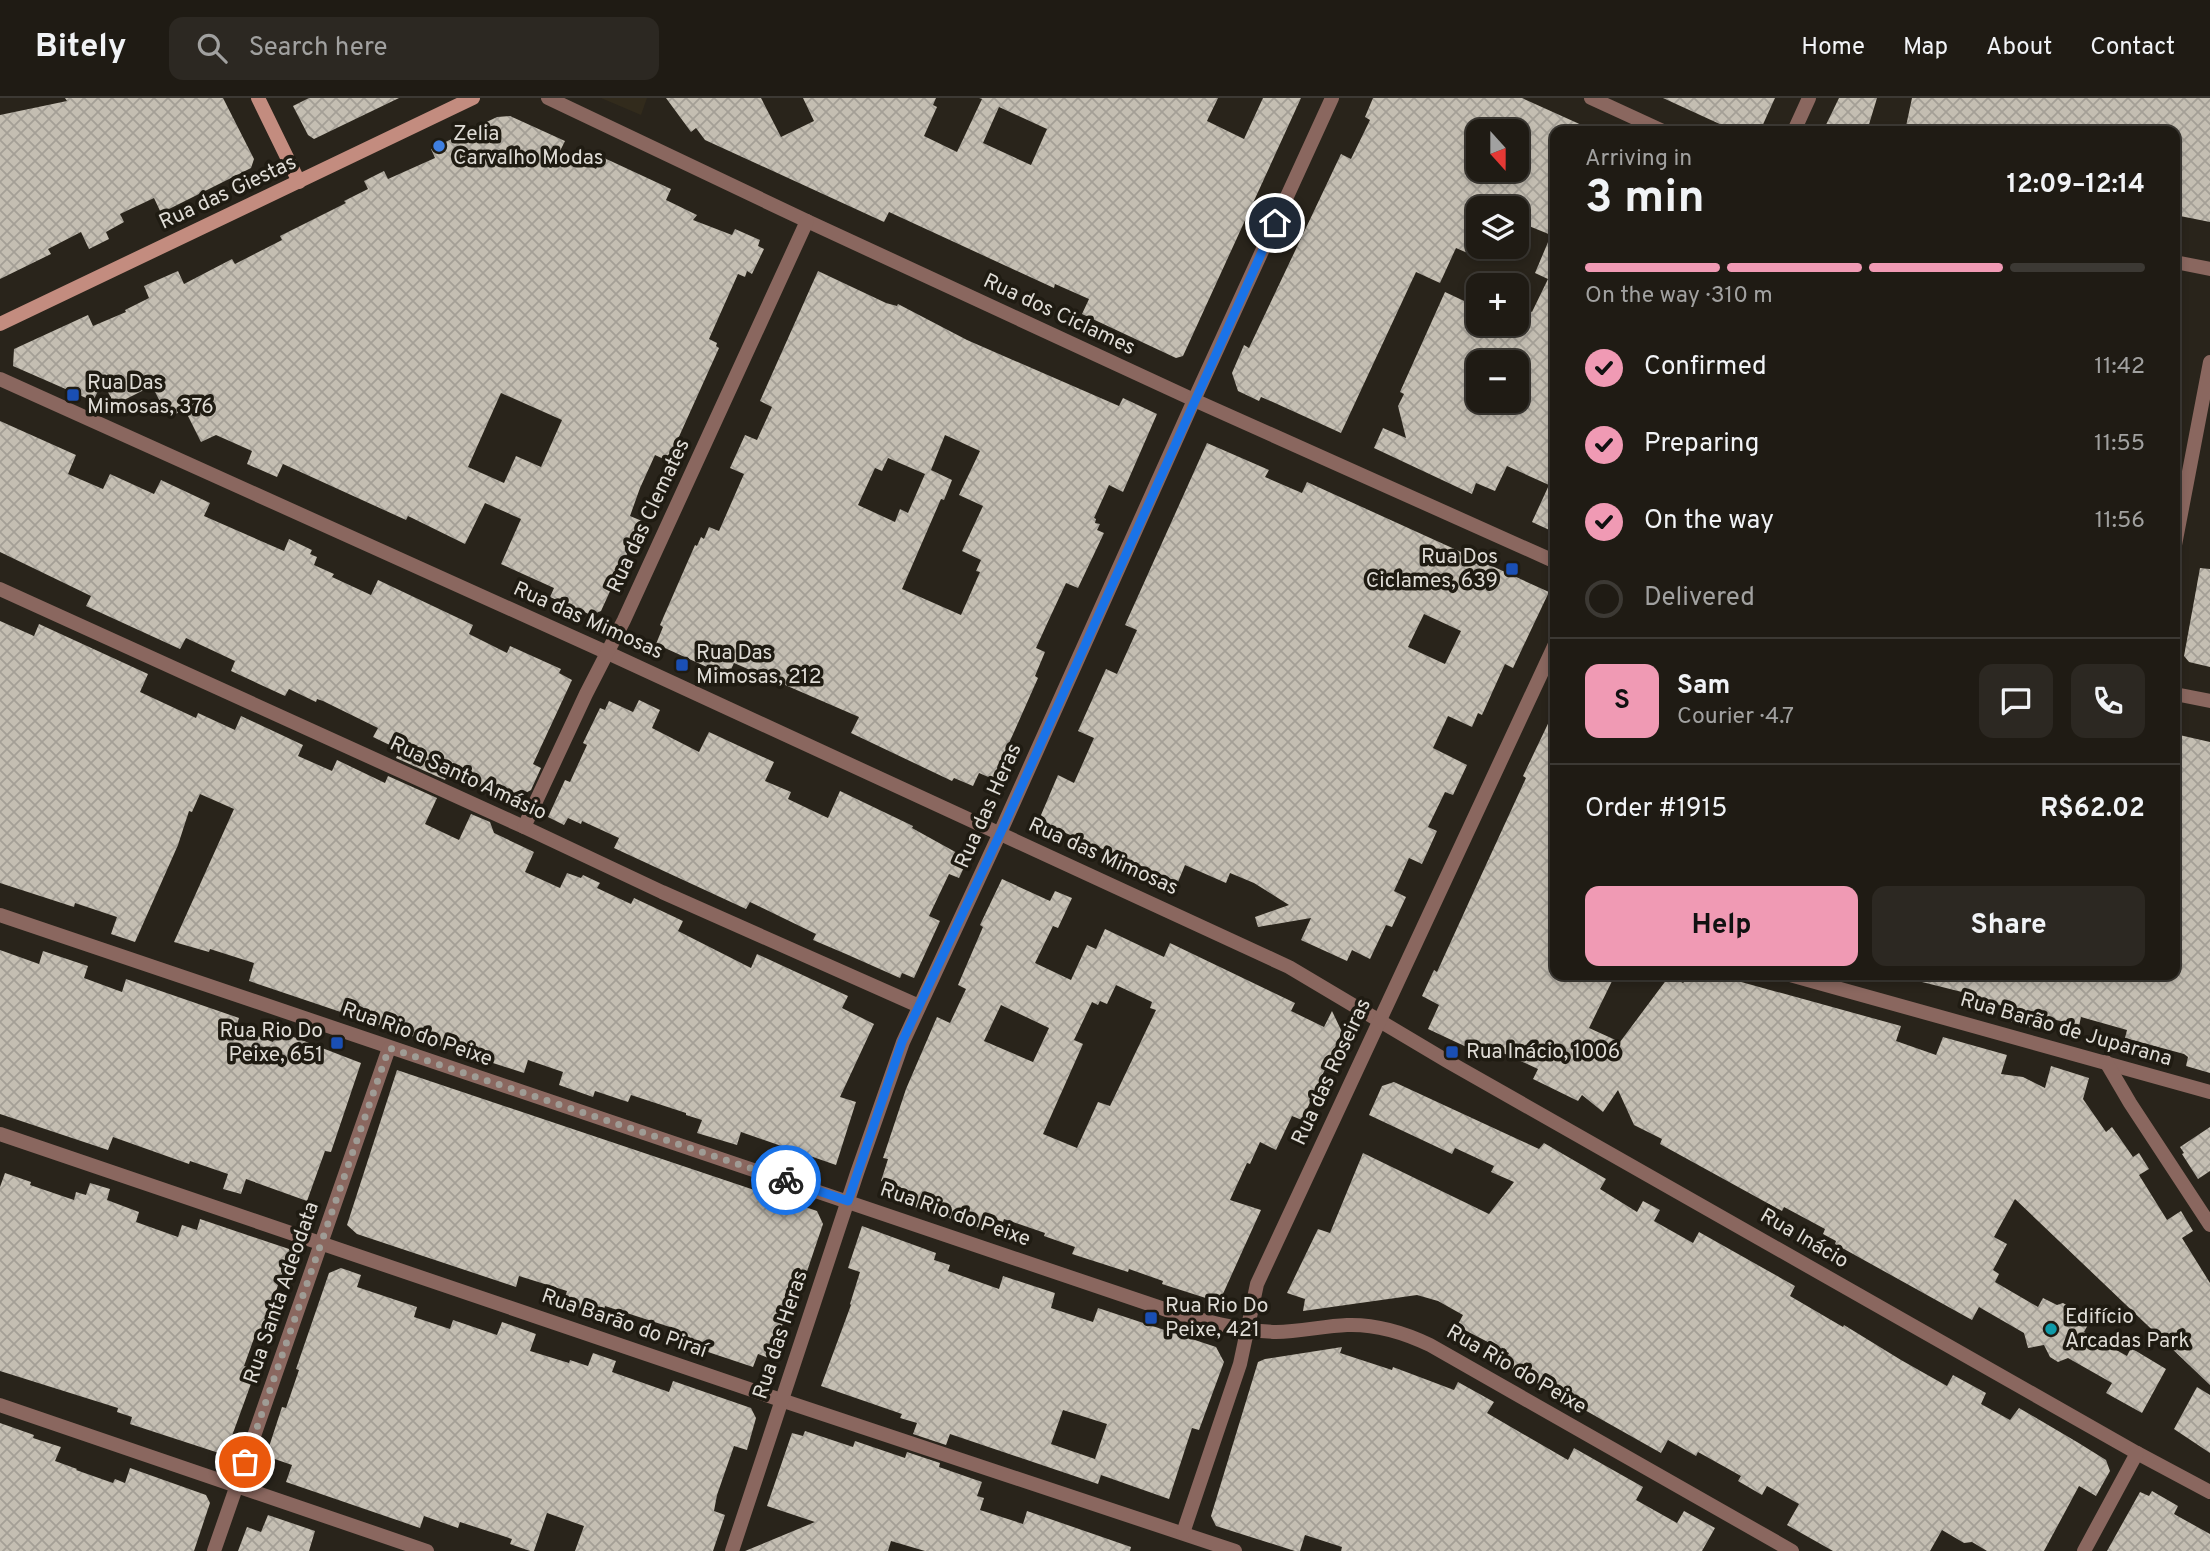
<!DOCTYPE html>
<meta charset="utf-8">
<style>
:root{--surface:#1f1b14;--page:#2c2822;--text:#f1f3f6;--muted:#a1a1a0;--line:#3c3934;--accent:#f09ab4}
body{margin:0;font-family:Overpass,sans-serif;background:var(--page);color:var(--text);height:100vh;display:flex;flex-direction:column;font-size:26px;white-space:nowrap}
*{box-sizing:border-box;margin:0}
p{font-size:23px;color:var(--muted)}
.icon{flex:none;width:38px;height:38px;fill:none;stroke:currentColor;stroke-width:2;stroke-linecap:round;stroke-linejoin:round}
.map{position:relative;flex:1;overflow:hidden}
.side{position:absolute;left:1550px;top:28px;width:630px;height:854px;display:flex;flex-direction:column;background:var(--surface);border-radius:14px;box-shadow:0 4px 10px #0003,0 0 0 2px var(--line)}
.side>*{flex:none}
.needle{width:46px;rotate:159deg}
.tools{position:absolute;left:1466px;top:21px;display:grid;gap:14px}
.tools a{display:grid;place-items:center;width:63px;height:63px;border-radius:14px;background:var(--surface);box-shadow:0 4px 10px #0003,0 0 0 2px var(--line);font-size:35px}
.pin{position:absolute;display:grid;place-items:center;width:60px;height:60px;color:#fff;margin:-30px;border:4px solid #fff;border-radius:50%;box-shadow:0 2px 7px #0007}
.courier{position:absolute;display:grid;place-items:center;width:70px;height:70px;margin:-35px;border:5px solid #1a73e8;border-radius:50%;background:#fff;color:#222;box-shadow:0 2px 9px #0007}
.overview em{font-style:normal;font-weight:700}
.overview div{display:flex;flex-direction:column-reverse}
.overview{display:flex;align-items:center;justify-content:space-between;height:119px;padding:0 35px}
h1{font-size:46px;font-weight:700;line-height:52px}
.bar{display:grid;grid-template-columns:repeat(4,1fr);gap:10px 7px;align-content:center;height:84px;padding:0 35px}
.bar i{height:9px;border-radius:5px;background:var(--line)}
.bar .active{background:var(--accent)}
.bar p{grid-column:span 4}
.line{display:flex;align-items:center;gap:18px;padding:0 35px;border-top:2px solid var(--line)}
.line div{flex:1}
.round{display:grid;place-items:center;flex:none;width:74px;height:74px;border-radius:14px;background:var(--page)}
ol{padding:0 35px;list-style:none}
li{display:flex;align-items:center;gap:21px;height:77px}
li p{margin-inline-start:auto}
li .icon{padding:7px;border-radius:50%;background:var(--accent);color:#111;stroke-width:4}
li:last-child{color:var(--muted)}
li i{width:38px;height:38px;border:4px solid var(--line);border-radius:50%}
.primary-button{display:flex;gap:14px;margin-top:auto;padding:14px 35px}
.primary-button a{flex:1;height:80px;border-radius:14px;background:var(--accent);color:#111;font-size:28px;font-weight:700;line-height:80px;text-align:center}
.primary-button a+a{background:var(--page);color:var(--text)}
header{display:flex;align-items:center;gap:42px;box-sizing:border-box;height:98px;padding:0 35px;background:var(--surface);border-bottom:2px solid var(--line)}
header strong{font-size:33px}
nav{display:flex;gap:38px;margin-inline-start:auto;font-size:24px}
.search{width:490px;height:63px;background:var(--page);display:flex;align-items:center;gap:18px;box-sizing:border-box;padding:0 24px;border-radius:14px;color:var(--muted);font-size:26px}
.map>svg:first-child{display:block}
.built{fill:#322b1c}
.building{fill:url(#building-cross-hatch);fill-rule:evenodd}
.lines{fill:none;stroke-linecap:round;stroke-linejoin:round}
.street{stroke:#8a675f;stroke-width:14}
.secondary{stroke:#c38c7f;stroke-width:14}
.done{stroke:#9f9c95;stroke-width:7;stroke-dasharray:0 12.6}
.route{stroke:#1a73e8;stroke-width:9}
.shop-dot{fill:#3f7fe0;stroke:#1f1b12;stroke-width:2.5}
.transit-dot{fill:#1a4fb4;stroke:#1f1b12;stroke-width:2.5}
.culture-dot{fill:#0f9aa8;stroke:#1f1b12;stroke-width:2.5}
.labels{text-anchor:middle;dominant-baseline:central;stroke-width:7;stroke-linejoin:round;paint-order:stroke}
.poi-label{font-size:21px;fill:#dfdcd6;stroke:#1f1b12;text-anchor:start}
.street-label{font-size:21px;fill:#dfdcd6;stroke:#1f1b12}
</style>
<header>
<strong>Bitely</strong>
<div class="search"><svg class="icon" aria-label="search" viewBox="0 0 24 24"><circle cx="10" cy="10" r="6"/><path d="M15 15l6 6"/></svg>Search here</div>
<nav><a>Home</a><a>Map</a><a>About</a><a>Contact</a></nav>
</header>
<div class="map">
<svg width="2210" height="1453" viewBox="0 0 2210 1453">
<defs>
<pattern id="building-cross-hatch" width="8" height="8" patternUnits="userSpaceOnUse" patternTransform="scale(1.75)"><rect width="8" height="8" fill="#c4beb2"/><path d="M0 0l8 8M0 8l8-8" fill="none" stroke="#a49f96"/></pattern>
</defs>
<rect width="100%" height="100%" fill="#29241b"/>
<path class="built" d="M601,0H647L641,17Z"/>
<g class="building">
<path d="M65,0H223L254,61L251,70L161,115L154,100L120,116L124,124L106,134L109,141L89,151L81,134L48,151L51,156L0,181V17L67,3Z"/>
<path d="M309,0H399L314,41L308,37L293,8Z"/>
<path d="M666,0H761L781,39L814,23L803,0H936L933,7L937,9L924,38L957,54L982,1L979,0H1218L1207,23L1244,41L1263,0H1301L1183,258L1176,260L1082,216L1089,201L1055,186L1054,190L889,114L884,124L705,42L696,30L691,34ZM999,9L1047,31L1031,67L983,45Z"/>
<path d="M1373,0H1522L1595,33H1556V435L1532,424L1549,387L1507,368L1495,393L1476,385L1472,396L1374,350L1383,330L1406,340L1398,308L1404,296L1400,294L1445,194L1477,209L1470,226L1517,227V207L1532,214L1548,181L1535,175L1551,137L1517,123V110H1479V160L1456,150L1440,185L1416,174L1341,335L1275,305L1261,299L1259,303L1238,293L1232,275L1244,247L1249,250L1341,56L1351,61L1370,22L1365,19ZM1479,33H1517V72H1479ZM1479,264H1517V303H1479Z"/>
<path d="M1663,0H1775L1760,33H1735Z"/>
<path d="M1839,0H1877L1867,33H1823Z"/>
<path d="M1912,0H2210V124L2175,117V33H1905Z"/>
<path d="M510,18L565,43L560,53L596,71L602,59L671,91L666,102L697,117L693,122L732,137L735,131L760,142L758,148L764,151L752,176L747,173L745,179L738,176L709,241L717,245L716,248L719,250L668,363L655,357L640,390L630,418L642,423L601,513L591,517L550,499L554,490L501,466L521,421L485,405L465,446L408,418L406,422L283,366L277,379L247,366L252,353L216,337L201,344L185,312L168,319L152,288L114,307L103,283L93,303L13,268L14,251L88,217L93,228L126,214L125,212L149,200L144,188L178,173L184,186L232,161L235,166L282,142L280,138L346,105L344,103L368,91L364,83L384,73L388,81L435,60L431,51L497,19ZM501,295L562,322L541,369L516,358L504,385L468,369Z"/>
<path d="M818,173L886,205L897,208L898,206L967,242L1119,308L1123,300L1157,316L1123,394L1109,387L1094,420L1096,421L1095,425L1100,426L1097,432L1104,435L1078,490L1066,485L1046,528L1036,550L1045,554L1035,578L1038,580L993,681L979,675L973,688L954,680L952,683L851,635L859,619L734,565L729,576L719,571L718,574L656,546L663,529L660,527L695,447L697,448L701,439L704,441L709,429L719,433L744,376L730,370L745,337L757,342L772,309L760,303ZM945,337L980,353L959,397L983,408L962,453L981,462L976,473L980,474L961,517L902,491L941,401L944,402L952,382L931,372ZM888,360L925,376L908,415L900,411L895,424L858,407L875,370L882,373Z"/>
<path d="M0,323L76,357L68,376L103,391L110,376L154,396L161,382L210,405L204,418L284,453L289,441L312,452L310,456L317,459L314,467L334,476L332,479L371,497L378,482L473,527L469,536L507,555L510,548L561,571L559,575L572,582L533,666L541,670L531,692L511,703L448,674L445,682L396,660L400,652L373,639L378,630L323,603L317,601L316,604L289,591L285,598L231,573L235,563L186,540L180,551L86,508L91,498L0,454Z"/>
<path d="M1207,345L1269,372L1265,379L1302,395L1307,384L1549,494L1513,570L1505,566L1482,617L1478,615L1472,629L1448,618L1433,650L1467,667L1453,697L1445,694L1428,729L1437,733L1422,766L1409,760L1394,793L1406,799L1392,829L1386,827L1370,861L1352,852L1347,863L1301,842L1311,820L1258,829L1255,819L1289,807L1254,785L1230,775L1226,785L1185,767L1178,784L1045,726L1041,717L1058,677L1074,685L1094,640L1078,633L1106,571L1117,576L1137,532L1125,527ZM1424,516L1461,533L1445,566L1408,549Z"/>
<path d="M2200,470L2210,471V569L2189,564L2184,558Z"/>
<path d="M0,523L34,538L39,526L148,576L140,594L196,620L198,615L235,632L241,618L303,647L298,658L332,673L337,662L385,685L388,678L437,700L425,726L459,742L471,716L490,724L494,735L534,754L525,774L560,790L567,775L581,780L583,777L600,785L597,790L631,806L634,800L683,823L678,833L751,870L757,856L848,898L842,910L874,926L840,999L856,1004L836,1067L741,1034L737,1047L697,1035L702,1022L686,1017V1015L631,997L628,1004L595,993L593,999L559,987L563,974L528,962L524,975L468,957L249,883L254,865L210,851L209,854L174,844L234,711L200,696L192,714L189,713L178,747L135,844L111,836L117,819L75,805L74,809L0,785Z"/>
<path d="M639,602L660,612L652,630L699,654L709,634L774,664L765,683L791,694L788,701L828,720L840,693L913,728L912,730L959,756L958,759L967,763L959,780L949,776L929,818L940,823L914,880L902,875L900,880L846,856L813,842L816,836L750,804L746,811L614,750L619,740L582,723L581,726L568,720L564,727L548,719L565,682L570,684L587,647L583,645L600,610L605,612L609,603L633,614Z"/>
<path d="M1556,609V877H1615L1589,930L1620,944L1670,877L1683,885L1691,877H1716L1901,928L1896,943L1936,957L1943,939L2007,957L2001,976L2023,979L2045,990L2051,968L2089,980L2083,1001L2106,1034L2112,1029L2133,1059L2139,1055L2149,1071L2139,1077L2167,1122L2181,1113L2193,1133L2182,1140L2210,1185V1287L2015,1101L1994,1139L2007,1146L1993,1172L1999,1176L1995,1184L2038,1209L2043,1200L2057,1207L2063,1205L2073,1211L2076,1218L2089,1225L2084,1234L2127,1258L2131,1250L2166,1271L2142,1315L2106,1295L2112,1285L2068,1260L2058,1264L2050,1259L2044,1247L2028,1250L2024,1235L1979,1209L1972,1222L1835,1146L1836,1143L1823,1136L1825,1131L1784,1109L1782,1113L1660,1046L1662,1041L1634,1027L1618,992L1603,1014L1582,997L1578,1003L1533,981L1538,971L1492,950L1488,959L1428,931L1439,907L1422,898L1434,872L1437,874L1474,793L1526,680L1523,678Z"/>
<path d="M2175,636L2210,644V975L2186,968L2188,959L2184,956L2125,940L2127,932L2081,919L2079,928L2041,918L2039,932L2002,921L2006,909L1965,897L1966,895L1922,884L1923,877H2175V857L2182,832L2175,830Z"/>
<path d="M1002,781L1050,803L1055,793L1072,800L1058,830L1053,828L1035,865L1071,882L1087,847L1096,851L1105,831L1164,859L1170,845L1295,905L1291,913L1324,929L1332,913L1342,934L1302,1022L1292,1018L1276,1052L1260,1044L1250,1066L1247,1065L1230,1102L1261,1112L1222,1198L1212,1202L1162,1186L1163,1183L1129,1171L1128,1174L1072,1156L1075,1149L1044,1138L1045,1135L1004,1121L1003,1124L984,1117L980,1130L890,1101L895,1088L881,1083L888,1061L883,1060L906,991L937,919L950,925L966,891L958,887L983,829L980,827ZM1116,887L1152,904L1150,910L1156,912L1110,1008L1098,1004L1077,1050L1043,1036L1083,946L1074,942L1092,904L1098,907L1100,903L1107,906ZM1001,907L1049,930L1033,964L984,943Z"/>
<path d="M0,852L39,866L43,853L88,868L84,880L122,894L126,881L239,920L236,930L273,944L278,933L361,965L331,1054L325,1053L307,1103L246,1081L241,1096L223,1091L228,1076L190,1063L189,1066L113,1039L108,1052L0,1016Z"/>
<path d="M397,972L817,1113L823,1126L793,1215L787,1213L771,1261L758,1256L753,1269L666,1240L670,1229L605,1208L602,1218L563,1205L567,1193L519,1178L516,1189L357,1136L347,1127Z"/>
<path d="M1394,984L1539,1051L1544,1045L1606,1081L1600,1091L1637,1114L1643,1103L1660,1112L1654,1123L1693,1145L1699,1134L1795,1188L1790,1198L1843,1229L1844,1227L1901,1262L1947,1288L1953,1277L1986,1295L1981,1306L2010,1322L2019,1310L2077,1344L2106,1362L2110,1373L2096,1398L2079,1388L2044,1453H1987L1972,1444L1964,1445L1942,1432L1930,1453H1833L1787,1427L1799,1406L1767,1388L1762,1397L1738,1383L1741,1378L1698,1354L1696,1358L1668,1342L1661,1355L1645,1346L1503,1266L1509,1255L1457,1228L1463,1217L1438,1203L1417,1197L1303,1213L1305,1201L1287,1195L1318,1131L1330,1135L1363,1055L1489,1116L1514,1084L1491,1074L1494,1068L1455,1050L1452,1056L1369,1017L1382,988Z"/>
<path d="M2210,1029V1073L2198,1081L2182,1056L2184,1055L2180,1049Z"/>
<path d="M5,1075L31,1084L30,1087L74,1102L76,1094L86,1097L90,1085L110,1091L107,1102L139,1114L136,1124L178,1139L182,1127L197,1132L200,1121L289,1151L294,1161L288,1178L282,1176L262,1233L257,1232L244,1268L256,1272L225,1357L130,1326L132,1319L117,1314L118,1310L0,1273V1089Z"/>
<path d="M862,1128L936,1155L934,1162L950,1167L948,1173L999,1191L1003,1178L1055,1195L1051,1210L1093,1224L1098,1210L1216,1249L1224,1264L1199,1332L1192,1330L1169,1401L1101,1377L1098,1386L950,1336L946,1347L913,1336L917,1325L900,1320L902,1316L821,1288L851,1207L850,1206L860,1174L848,1170ZM1063,1312L1107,1326L1095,1361L1051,1346Z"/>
<path d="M341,1170L361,1177L357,1189L417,1209L414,1219L450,1231L453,1222L497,1237L502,1224L536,1236L530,1253L569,1265L570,1262L588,1268L593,1255L616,1263L612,1274L669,1294L673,1283L751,1310L756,1320L747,1352L734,1348L717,1397L714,1413L725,1417L713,1453H575L584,1428L547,1415L534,1453H530L510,1446L512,1441L460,1424L458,1430L424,1418L420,1430L286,1384L292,1367L266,1358L282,1309L286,1310L299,1272L296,1271L329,1175Z"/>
<path d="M1342,1249L1340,1255L1392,1272L1393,1269L1454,1292L1458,1284L1494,1304L1487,1315L1568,1362L1574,1350L1643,1389L1636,1402L1677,1425L1684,1413L1715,1430L1702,1453H1341L1342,1449L1305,1437L1300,1453H1295L1216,1428L1211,1418L1258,1264L1265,1261Z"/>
<path d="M2197,1289L2210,1297V1355L2174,1331Z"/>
<path d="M0,1325L34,1337L33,1340L61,1349L55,1363L77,1371L76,1372L113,1385L115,1381L125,1385L130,1370L206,1397L210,1405L194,1453H0Z"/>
<path d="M805,1333L853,1349L855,1343L905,1360L907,1354L940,1365L939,1369L982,1384L977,1398L984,1400L980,1412L1023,1426L1027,1413L1131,1449L1130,1453H925L891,1443L888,1453H745L815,1424L767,1408L792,1335L803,1338Z"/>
<path d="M2152,1393L2178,1408L2174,1416L2210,1436V1453H2107L2140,1394L2149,1398Z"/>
<path d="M268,1417L315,1433L309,1453H238L247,1429L261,1434Z"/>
</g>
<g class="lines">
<g class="street">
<path d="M548,0L807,123L1194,302L1556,464"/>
<path d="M1591,0L1663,33"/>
<path d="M1794,33L1809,0"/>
<path d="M2175,164L2210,171"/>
<path d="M0,281L608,555L1289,869L1447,963L2137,1355L2210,1394"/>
<path d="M2175,447L2210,264"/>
<path d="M0,491L524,729L662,794L919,908"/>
<path d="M2175,596L2210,603"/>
<path d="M524,729L586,596L624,522L807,123"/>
<path d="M0,817L1170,1213C1205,1223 1240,1233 1276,1234C1300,1234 1323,1228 1347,1227C1377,1226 1403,1234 1430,1247L1792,1453"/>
<path d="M1790,877L2210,994"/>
<path d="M2106,964L2130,1005L2210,1127"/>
<path d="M0,1036L781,1302L1235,1453"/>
<path d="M0,1307L427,1453"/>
<path d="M1183,1435L1240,1266L1257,1186L1556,544"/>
<path d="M214,1453L389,950"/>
<path d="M732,1453L857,1075L903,944L1000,735L1194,302L1332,0"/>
<path d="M2084,1453L2137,1355"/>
</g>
<g class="secondary">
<path d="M258,0L299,84"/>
<path d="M0,226L473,0"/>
</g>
</g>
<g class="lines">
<path class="done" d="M245,1364L389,950L786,1082"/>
<path class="route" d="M786,1082L848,1103L902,944L1000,736L1275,125"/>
</g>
<circle class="shop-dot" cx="439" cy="48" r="7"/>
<g class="transit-dot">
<rect x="66" y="290" width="14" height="14" rx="3.5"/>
<rect x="1505" y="464" width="14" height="14" rx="3.5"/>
<rect x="675" y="560" width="14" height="14" rx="3.5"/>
<rect x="330" y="938" width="14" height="14" rx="3.5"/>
<rect x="1445" y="947" width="14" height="14" rx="3.5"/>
<rect x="1144" y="1213" width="14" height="14" rx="3.5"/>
</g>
<circle class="culture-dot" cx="2051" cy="1231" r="7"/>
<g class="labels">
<g class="poi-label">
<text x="453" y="36">Zelia<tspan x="453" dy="24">Carvalho Modas</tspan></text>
<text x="87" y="285">Rua Das<tspan x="87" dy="24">Mimosas, 376</tspan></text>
<text x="1498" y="459" text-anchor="end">Rua Dos<tspan x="1498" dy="24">Ciclames, 639</tspan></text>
<text x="696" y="555">Rua Das<tspan x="696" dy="24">Mimosas, 212</tspan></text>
<text x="323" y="933" text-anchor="end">Rua Rio Do<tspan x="323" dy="24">Peixe, 651</tspan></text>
<text x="1466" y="954">Rua Inácio, 1006</text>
<text x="1165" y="1208">Rua Rio Do<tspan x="1165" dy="24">Peixe, 421</tspan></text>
<text x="2065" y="1219">Edifício<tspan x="2065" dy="24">Arcadas Park</tspan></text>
</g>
<g class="street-label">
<text transform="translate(228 95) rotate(-25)">Rua das Giestas</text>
<text transform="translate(1059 217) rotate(25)">Rua dos Ciclames</text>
<text transform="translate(649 418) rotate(-65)">Rua das Clemates</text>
<text transform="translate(588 523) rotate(24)">Rua das Mimosas</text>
<text transform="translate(468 681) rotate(25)">Rua Santo Amásio</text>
<text transform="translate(989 708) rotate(-66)">Rua das Heras</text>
<text transform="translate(1103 759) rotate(24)">Rua das Mimosas</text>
<text transform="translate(2066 932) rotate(16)">Rua Barão de Juparana</text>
<text transform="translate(417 937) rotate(19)">Rua Rio do Peixe</text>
<text transform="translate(1332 974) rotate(-65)">Rua das Roseiras</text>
<text transform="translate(955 1117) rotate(19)">Rua Rio do Peixe</text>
<text transform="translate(1804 1141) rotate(30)">Rua Inácio</text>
<text transform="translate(282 1195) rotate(-71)">Rua Santa Adeodata</text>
<text transform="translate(624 1226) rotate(19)">Rua Barão do Piraí</text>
<text transform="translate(781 1237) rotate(-72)">Rua das Heras</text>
<text transform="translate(1516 1272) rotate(30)">Rua Rio do Peixe</text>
</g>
</g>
</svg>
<div class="tools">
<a><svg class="needle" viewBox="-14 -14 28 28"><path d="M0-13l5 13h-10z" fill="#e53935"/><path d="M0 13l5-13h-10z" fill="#a1a1a0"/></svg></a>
<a><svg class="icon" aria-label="layers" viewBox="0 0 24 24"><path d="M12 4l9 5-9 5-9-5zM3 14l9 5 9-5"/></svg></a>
<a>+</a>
<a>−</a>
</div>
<div class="pin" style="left:245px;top:1364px;background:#ea580c"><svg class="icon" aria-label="bag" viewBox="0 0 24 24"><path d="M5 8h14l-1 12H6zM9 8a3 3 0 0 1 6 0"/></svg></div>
<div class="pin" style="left:1275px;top:125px;background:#1f2937"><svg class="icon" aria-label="home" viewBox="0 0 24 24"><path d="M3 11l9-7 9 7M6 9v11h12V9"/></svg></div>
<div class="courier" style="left:786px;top:1082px"><svg class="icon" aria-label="bike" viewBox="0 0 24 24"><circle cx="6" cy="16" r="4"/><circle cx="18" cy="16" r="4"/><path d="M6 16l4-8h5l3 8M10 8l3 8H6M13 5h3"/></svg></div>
<section class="side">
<div class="overview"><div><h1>3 min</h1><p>Arriving in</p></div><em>12:09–12:14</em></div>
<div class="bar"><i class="active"></i><i class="active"></i><i class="active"></i><i></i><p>On the way · 310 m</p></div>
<ol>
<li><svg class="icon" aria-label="check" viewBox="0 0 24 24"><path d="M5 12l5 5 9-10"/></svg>Confirmed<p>11:42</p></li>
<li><svg class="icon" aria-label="check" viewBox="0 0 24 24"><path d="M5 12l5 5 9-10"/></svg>Preparing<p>11:55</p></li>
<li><svg class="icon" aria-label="check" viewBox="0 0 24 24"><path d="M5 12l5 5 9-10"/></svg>On the way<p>11:56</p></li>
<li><i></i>Delivered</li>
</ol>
<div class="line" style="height:126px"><b class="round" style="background:var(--accent);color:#111">S</b><div><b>Sam</b><p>Courier · 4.7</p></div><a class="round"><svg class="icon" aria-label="chat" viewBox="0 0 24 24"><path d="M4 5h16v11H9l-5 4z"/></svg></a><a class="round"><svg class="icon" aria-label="phone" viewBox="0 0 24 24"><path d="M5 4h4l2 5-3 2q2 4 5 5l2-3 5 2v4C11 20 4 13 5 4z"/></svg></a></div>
<div class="line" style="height:91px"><div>Order #1915</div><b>R$62.02</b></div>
<div class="primary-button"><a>Help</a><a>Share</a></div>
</section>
</div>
